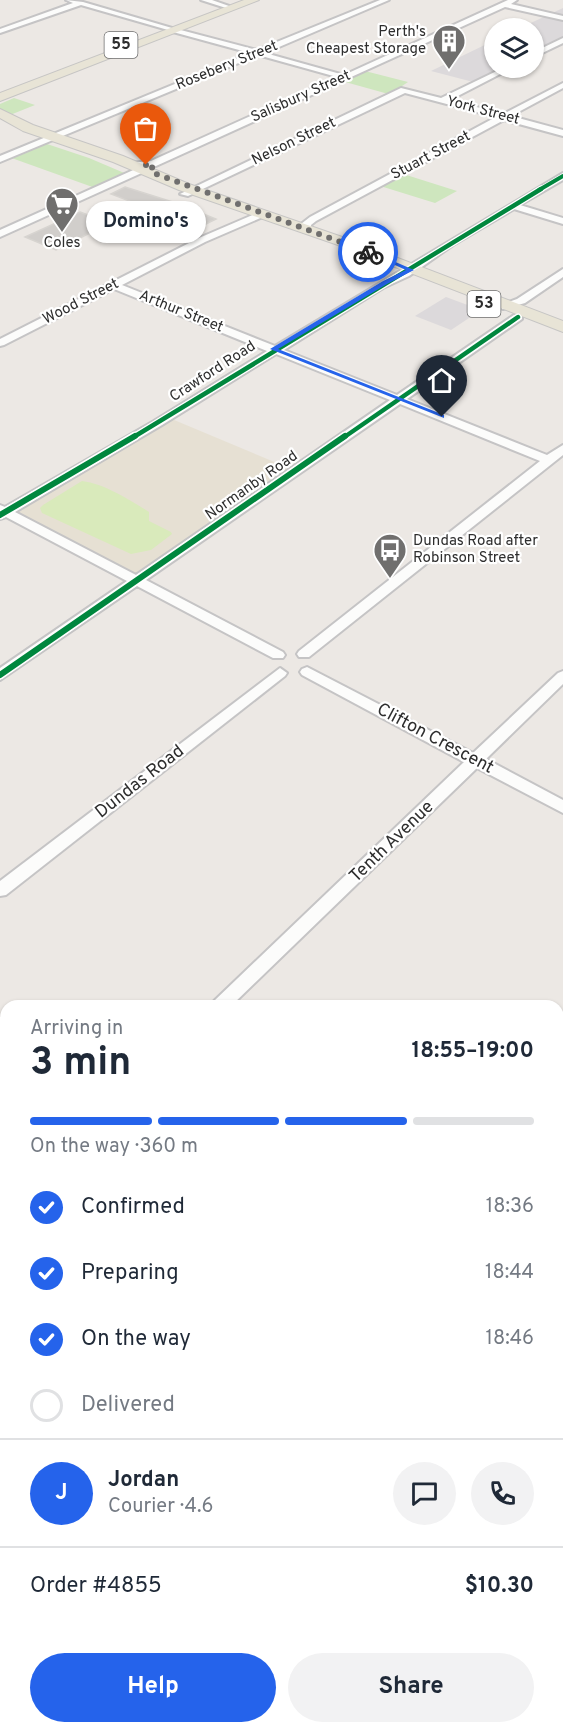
<!DOCTYPE html>
<meta charset="utf-8">
<style>
:root{--surface:#fff;--page:#f2f2f3;--text:#1f2937;--muted:#747a83;--line:#e0e1e3;--accent:#2563eb}
body{margin:0;font-family:Overpass,sans-serif;background:var(--page);color:var(--text);height:100vh;display:flex;flex-direction:column;font-size:22px;white-space:nowrap}
*{box-sizing:border-box;margin:0}
p{font-size:20px;color:var(--muted)}
.icon{flex:none;width:33px;height:33px;fill:none;stroke:currentColor;stroke-width:2;stroke-linecap:round;stroke-linejoin:round}
.map{position:relative;flex:1;overflow:hidden}
.sheet{position:absolute;left:0px;top:1000px;width:564px;height:734px;display:flex;flex-direction:column;background:var(--surface);border-radius:18px 18px 0 0;box-shadow:0 2px 4px #0004}
.sheet>*{flex:none}
.buttons{position:absolute;left:484px;top:18px;display:grid;gap:12px}
.buttons a{display:grid;place-items:center;width:60px;height:60px;border-radius:50%;background:var(--surface);box-shadow:0 2px 4px #0004;font-size:30px}
.pin{position:absolute;display:grid;place-items:center;width:51px;height:51px;color:#fff;margin:-62px -26px;border-radius:50% 50% 50% 0;rotate:-45deg;box-shadow:0 0 6px #0007}
.pin .icon{rotate:45deg}
.courier{position:absolute;display:grid;place-items:center;width:60px;height:60px;margin:-30px;border:4px solid #2563eb;border-radius:50%;background:#fff;color:#222;box-shadow:0 2px 8px #0007}
.bubble{position:absolute;height:42px;border-radius:21px;background:var(--surface);box-shadow:0 2px 4px #0004;font-size:20px;font-weight:700;line-height:42px;text-align:center}
.summary em{font-style:normal;font-weight:700}
.summary div{display:flex;flex-direction:column-reverse}
.summary{display:flex;align-items:center;justify-content:space-between;height:102px;padding:0 30px}
h1{font-size:39px;font-weight:700;line-height:45px}
.bar{display:grid;grid-template-columns:repeat(4,1fr);gap:9px 6px;align-content:center;height:72px;padding:0 30px}
.bar i{height:8px;border-radius:4px;background:var(--line)}
.bar .active{background:var(--accent)}
.bar p{grid-column:span 4}
.line{display:flex;align-items:center;gap:15px;padding:0 30px;border-top:2px solid var(--line)}
.line div{flex:1}
.round{display:grid;place-items:center;flex:none;width:63px;height:63px;border-radius:32px;background:var(--page)}
ol{padding:0 30px;list-style:none}
li{display:flex;align-items:center;gap:18px;height:66px}
li p{margin-inline-start:auto}
li .icon{padding:6px;border-radius:50%;background:var(--accent);color:#fff;stroke-width:4}
li:last-child{color:var(--muted)}
li i{width:33px;height:33px;border:3px solid var(--line);border-radius:50%}
.action{display:flex;gap:12px;margin-top:auto;padding:12px 30px}
.action a{flex:1;height:69px;border-radius:36px;background:var(--accent);color:#fff;font-size:24px;font-weight:700;line-height:69px;text-align:center}
.action a+a{background:var(--page);color:var(--text)}
.map>svg:first-child{display:block}
.industrial{fill:#dcd9db}
.education{fill:#e6e0d3}
.green{fill:#cee6be}
.pitch{fill:#d9eabb}
.building{fill:#d1cecb;stroke:#d7d4d0;stroke-width:1.5}
.lines{fill:none;stroke-linecap:round;stroke-linejoin:round}
.minor-casing{stroke:#c5c4c5;stroke-width:4}
.primary-casing{stroke:#c6c5c4;stroke-width:2}
.minor{fill:#fcfcfb;fill-rule:evenodd}
.primary{fill:#e8e4d6;fill-rule:evenodd}
.cycleway-far2-casing{stroke:#fff;stroke-width:5}
.cycleway-far1-casing{stroke:#fff;stroke-width:7}
.cycleway-casing{stroke:#fff;stroke-width:9}
.cycleway-far2{stroke:#00873e;stroke-width:4}
.cycleway-far1{stroke:#00873e;stroke-width:4.5}
.cycleway{stroke:#00873e;stroke-width:6}
.route{fill:#2563eb}
.done{stroke:#706f6e;stroke-width:6;stroke-dasharray:0 10.8}
.labels{text-anchor:middle;dominant-baseline:central;stroke-width:4.5;stroke-linejoin:round;paint-order:stroke}
.far-poi-label{font-size:15px;fill:#2e2e2e;stroke:#fff;text-anchor:end}
.far-street-label{font-size:15px;fill:#2e2e2e;stroke:#fff}
.shield{fill:#fff;stroke:#6d6d6d;stroke-width:1.5}
.shield-label{font-size:16px;font-weight:bold;fill:#2e2e2e}
.street-label{font-size:18px;fill:#2e2e2e;stroke:#fff}
</style>
<div class="map">
<svg width="563" height="1733" viewBox="0 0 563 1733">
<rect width="100%" height="100%" fill="#ece8e4"/>
<g class="industrial">
<path d="M563,8V40L534,55V28H520Z"/>
<path d="M495,40V68H508L477,83L431,71Z"/>
<path d="M446,297L481,310L451,330L415,316Z"/>
</g>
<path class="education" d="M167,417L296,471L136,580L5,512Z"/>
<g class="green">
<path d="M361,70L408,82L402,86L404,90L392,95L338,80Z"/>
<path d="M14,98L35,105L10,115L0,109V104Z"/>
<path d="M41,142L89,158L129,175L98,189L6,156Z"/>
<path d="M400,173L457,191L435,203L377,185Z"/>
<path d="M0,1326L6,1331V1728H428L433,1733H0Z"/>
</g>
<g class="pitch">
<path d="M82,481C105,484 130,500 149,512V521L171,532L172,534L151,550L131,554L42,513L40,508L43,505Z"/>
<path d="M6,1505V1728H277L274,1733H0V1512Z"/>
</g>
<g class="building">
<path d="M125,187L179,204L216,219L198,228L156,216L139,210L145,207L111,194Z"/>
<path d="M80,212L110,223L56,250L25,237Z"/>
</g>
<g class="lines">
<defs>
<g id="minor">
<path d="M66,0L83,2L172,28L168,30L81,5L0,33V29L73,3Z"/>
<path d="M201,0H212L229,6L226,8Z"/>
<path d="M380,0H389L265,53L344,75L508,0H517L511,4L563,16V20L505,7L156,166L145,167L146,171L0,237V230L140,167H130V163L151,161L337,77L258,55L0,162V156L250,53L173,32V28L257,50Z"/>
<path d="M563,38V43L534,57V52Z"/>
<path d="M503,68H512L450,100L503,114L563,83V88L511,116L563,130V136L504,120L316,221L311,225L310,232H304L301,224L310,217L496,117L405,93L188,196L180,194L401,88L441,98Z"/>
<path d="M563,173V180L520,205L563,218V224L514,209L453,245L409,276L383,288L284,350L397,395L514,315H522V319L407,399L547,455L563,445V455L309,657H299L297,654L299,651L540,461L400,404L146,580L283,652L285,655L283,658H273L137,586L0,680V668L127,581L6,517L0,519V505L5,507L154,421L267,351L114,289L4,345L0,346V339L199,238L262,211L265,212V216L205,242L122,285L275,346ZM276,354L390,400L136,575L15,512L162,425Z"/>
<path d="M563,269V277L525,303L503,309L498,306L517,299Z"/>
<path d="M307,667L473,753L558,673L563,671V684L486,759L563,800V813L477,768L231,1006H211L214,1001L464,762L302,675L300,672L302,669Z"/>
<path d="M280,668L287,673L285,676L6,895L0,896V881Z"/>
<path d="M563,1020V1040L558,1042V1022Z"/>
<path d="M6,1203V1225L0,1228V1205Z"/>
<path d="M0,1268L6,1270V1294L0,1292Z"/>
<path d="M563,1630V1663L558,1665V1633Z"/>
<path d="M482,1728H512L514,1733H484Z"/>
</g>
<g id="primary">
<path d="M244,0H259L0,101V93Z"/>
<path d="M0,109L33,125L123,156L189,184L348,239L563,321V332L338,245L179,190L113,162L23,131L0,118Z"/>
</g>
</defs>
<use href="#minor" class="minor-casing"/>
<use href="#primary" class="primary-casing"/>
<use href="#minor" class="minor"/>
<use href="#primary" class="primary"/>
<defs>
<path id="cycleway-far2" d="M539,190L563,176"/>
<g id="cycleway-far1">
<path d="M132,438L541,189"/>
<path d="M343,438L518,317"/>
</g>
<g id="cycleway">
<path d="M0,515L135,436"/>
<path d="M0,675L345,436"/>
</g>
</defs>
<use href="#cycleway-far2" class="cycleway-far2-casing"/>
<use href="#cycleway-far1" class="cycleway-far1-casing"/>
<use href="#cycleway" class="cycleway-casing"/>
<use href="#cycleway-far2" class="cycleway-far2"/>
<use href="#cycleway-far1" class="cycleway-far1"/>
<use href="#cycleway" class="cycleway"/>
</g>
<path class="route" d="M370,251L414,270L387,284L278,349L444,415V418L270,349L383,281L406,270L366,252Z"/>
<g class="lines">
<path class="done" d="M146,165L153,164L151,172L368,252"/>
</g>
<defs>
<symbol id="building-pin" viewBox="-11 -11 22 30"><path d="M0 17L-7.5 6A9.5 9.5 0 1 1 7.5 6Z" fill="#706f6e" stroke="#fff"/><path d="M-4-6H4V6H1V3H-1V6H-4ZM-2.5-4.3h1.7v1.8h-1.7ZM.8-4.3h1.7v1.8H.8ZM-2.5-1h1.7V.8h-1.7ZM.8-1h1.7V.8H.8Z" fill="#fff"/></symbol>
<symbol id="supermarket-pin" viewBox="-11 -11 22 30"><path d="M0 17L-7.5 6A9.5 9.5 0 1 1 7.5 6Z" fill="#706f6e" stroke="#fff"/><path d="M-6-5.5h2.5l.6 2H6L4.5 2H-2.5L-4.4-4H-6ZM-1.5 3.2a1.3 1.3 0 1 0 .1 0ZM3 3.2a1.3 1.3 0 1 0 .1 0Z" fill="#fff"/></symbol>
<symbol id="bus-pin" viewBox="-11 -11 22 30"><path d="M0 17L-7.5 6A9.5 9.5 0 1 1 7.5 6Z" fill="#706f6e" stroke="#fff"/><path d="M-5-6H5V4H4V6H2V4H-2V6H-4V4H-5ZM-3.5-4V0h7V-4ZM-3.5 1.2v1.5H-2V1.2ZM2 1.2v1.5H3.5V1.2Z" fill="#fff"/></symbol>
</defs>
<g fill-rule="evenodd">
<use href="#building-pin" x="430" y="22" width="38" height="52"/>
<use href="#supermarket-pin" x="43" y="185" width="38" height="52"/>
<use href="#bus-pin" x="371" y="531" width="38" height="52"/>
</g>
<g class="labels">
<g class="far-poi-label">
<text x="426" y="32">Perth's<tspan x="426" dy="17">Cheapest Storage</tspan></text>
<text x="62" y="243" text-anchor="middle">Coles</text>
<text x="413" y="541" text-anchor="start">Dundas Road after<tspan x="413" dy="17">Robinson Street</tspan></text>
</g>
<g class="far-street-label">
<text transform="translate(227 66) rotate(-22)">Rosebery Street</text>
<text transform="translate(301 97) rotate(-24)">Salisbury Street</text>
<text transform="translate(483 111) rotate(15)">York Street</text>
<text transform="translate(294 142) rotate(-26)">Nelson Street</text>
<text transform="translate(431 156) rotate(-28)">Stuart Street</text>
<text transform="translate(81 302) rotate(-27)">Wood Street</text>
<text transform="translate(181 312) rotate(22)">Arthur Street</text>
<text transform="translate(213 372) rotate(-33)">Crawford Road</text>
<text transform="translate(252 486) rotate(-35)">Normanby Road</text>
</g>
<g class="shield">
<rect x="104.5" y="32" width="33" height="26" rx="4.5"/>
<rect x="467.5" y="291" width="33" height="26" rx="4.5"/>
</g>
<g class="shield-label">
<text x="121" y="45">55</text>
<text x="484" y="304">53</text>
</g>
<g class="street-label">
<text transform="translate(435 739) rotate(28)">Clifton Crescent</text>
<text transform="translate(140 782) rotate(-38)">Dundas Road</text>
<text transform="translate(392 842) rotate(-44)">Tenth Avenue</text>
</g>
</g>
</svg>
<div class="buttons">
<a><svg class="icon" aria-label="layers" viewBox="0 0 24 24"><path d="M12 4l9 5-9 5-9-5zM3 14l9 5 9-5"/></svg></a>
</div>
<div class="pin" style="left:146px;top:165px;background:#ea580c"><svg class="icon" aria-label="bag" viewBox="0 0 24 24"><path d="M5 8h14l-1 12H6zM9 8a3 3 0 0 1 6 0"/></svg></div>
<div class="pin" style="left:442px;top:417px;background:#1f2937"><svg class="icon" aria-label="home" viewBox="0 0 24 24"><path d="M3 11l9-7 9 7M6 9v11h12V9"/></svg></div>
<div class="courier" style="left:368px;top:252px"><svg class="icon" aria-label="bike" viewBox="0 0 24 24"><circle cx="6" cy="16" r="4"/><circle cx="18" cy="16" r="4"/><path d="M6 16l4-8h5l3 8M10 8l3 8H6M13 5h3"/></svg></div>
<div class="bubble" style="left:86px;top:201px;width:120px">Domino's</div>
<section class="sheet">
<div class="summary"><div><h1>3 min</h1><p>Arriving in</p></div><em>18:55–19:00</em></div>
<div class="bar"><i class="active"></i><i class="active"></i><i class="active"></i><i></i><p>On the way · 360 m</p></div>
<ol>
<li><svg class="icon" aria-label="check" viewBox="0 0 24 24"><path d="M5 12l5 5 9-10"/></svg>Confirmed<p>18:36</p></li>
<li><svg class="icon" aria-label="check" viewBox="0 0 24 24"><path d="M5 12l5 5 9-10"/></svg>Preparing<p>18:44</p></li>
<li><svg class="icon" aria-label="check" viewBox="0 0 24 24"><path d="M5 12l5 5 9-10"/></svg>On the way<p>18:46</p></li>
<li><i></i>Delivered</li>
</ol>
<div class="line" style="height:108px"><b class="round" style="background:var(--accent);color:#fff">J</b><div><b>Jordan</b><p>Courier · 4.6</p></div><a class="round"><svg class="icon" aria-label="chat" viewBox="0 0 24 24"><path d="M4 5h16v11H9l-5 4z"/></svg></a><a class="round"><svg class="icon" aria-label="phone" viewBox="0 0 24 24"><path d="M5 4h4l2 5-3 2q2 4 5 5l2-3 5 2v4C11 20 4 13 5 4z"/></svg></a></div>
<div class="line" style="height:78px"><div>Order #4855</div><b>$10.30</b></div>
<div class="action"><a>Help</a><a>Share</a></div>
</section>
</div>
